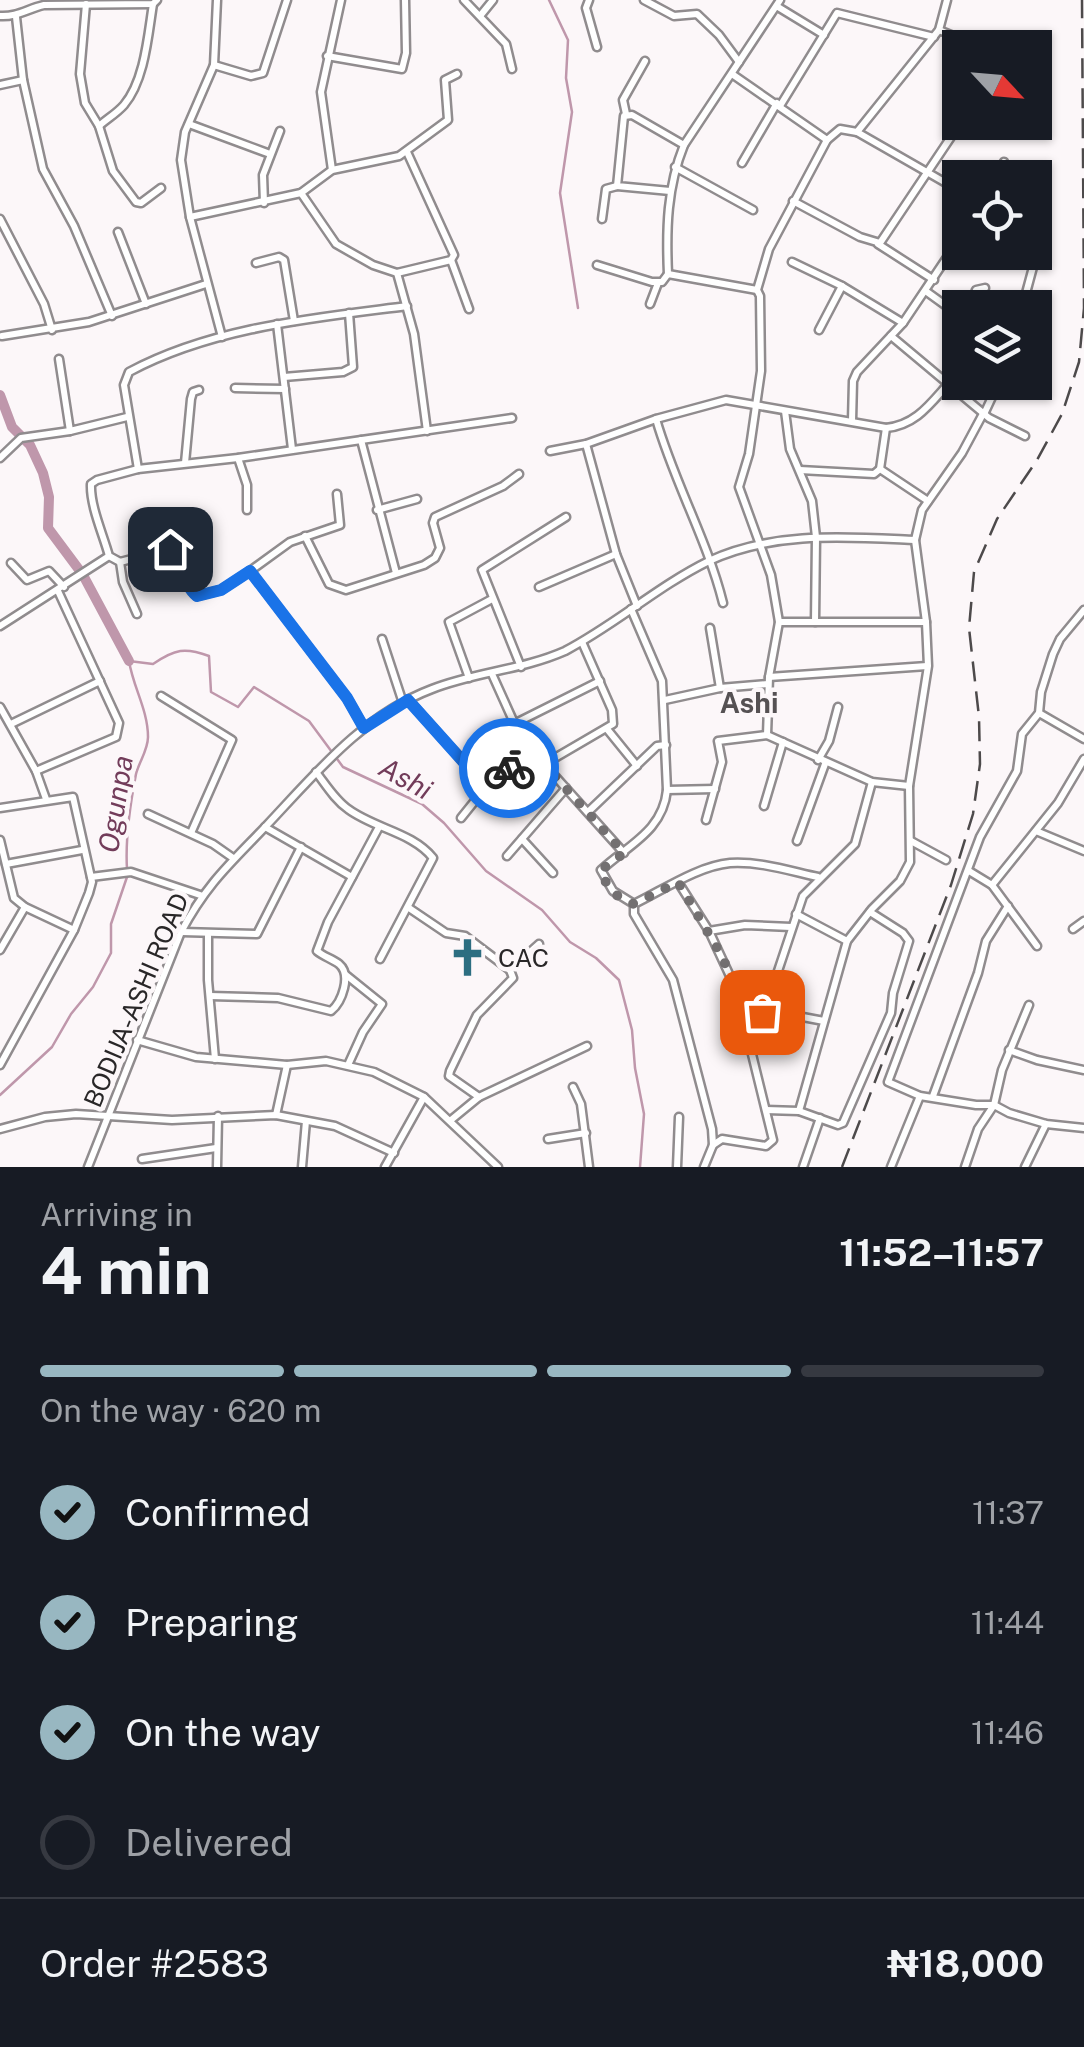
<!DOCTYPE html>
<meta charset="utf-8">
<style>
:root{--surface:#171b24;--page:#242831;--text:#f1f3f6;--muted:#9ea1a6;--line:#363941;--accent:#98b7c1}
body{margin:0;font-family:"Public Sans",sans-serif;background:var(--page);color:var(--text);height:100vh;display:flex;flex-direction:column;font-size:38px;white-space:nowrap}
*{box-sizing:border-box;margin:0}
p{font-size:32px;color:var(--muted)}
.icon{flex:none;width:55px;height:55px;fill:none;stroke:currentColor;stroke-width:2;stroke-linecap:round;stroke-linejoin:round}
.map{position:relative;height:1167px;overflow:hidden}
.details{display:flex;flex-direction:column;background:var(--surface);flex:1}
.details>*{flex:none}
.needle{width:65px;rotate:116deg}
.buttons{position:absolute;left:942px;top:30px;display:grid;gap:20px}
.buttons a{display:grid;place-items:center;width:110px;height:110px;border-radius:0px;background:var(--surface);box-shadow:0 2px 8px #0004;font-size:50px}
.pin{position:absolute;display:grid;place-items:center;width:85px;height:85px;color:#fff;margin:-42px;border-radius:20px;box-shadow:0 5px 15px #0006}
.courier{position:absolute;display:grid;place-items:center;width:100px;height:100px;margin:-50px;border:8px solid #1a73e8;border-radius:50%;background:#fff;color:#222;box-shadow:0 2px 12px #0007}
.summary em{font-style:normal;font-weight:700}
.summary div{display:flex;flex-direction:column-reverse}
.summary{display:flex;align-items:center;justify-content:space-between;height:170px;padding:0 40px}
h1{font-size:65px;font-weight:700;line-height:75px}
.bar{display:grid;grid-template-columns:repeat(4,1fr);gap:15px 10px;align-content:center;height:120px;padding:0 40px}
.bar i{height:12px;border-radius:8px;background:var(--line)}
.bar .active{background:var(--accent)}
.bar p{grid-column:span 4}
.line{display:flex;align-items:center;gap:25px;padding:0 40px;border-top:2px solid var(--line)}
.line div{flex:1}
ol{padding:0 40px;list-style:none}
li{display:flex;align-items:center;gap:30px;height:110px}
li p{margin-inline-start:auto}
li .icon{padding:10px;border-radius:50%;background:var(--accent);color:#111;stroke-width:4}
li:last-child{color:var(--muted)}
li i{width:55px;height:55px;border:5px solid var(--line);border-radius:50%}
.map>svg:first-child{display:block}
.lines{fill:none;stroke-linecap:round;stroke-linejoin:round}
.stream{stroke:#bf97ab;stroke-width:2.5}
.river{stroke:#bf97ab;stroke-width:10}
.minor-casing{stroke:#908c8e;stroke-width:11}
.minor{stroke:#fff;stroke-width:6}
.rail{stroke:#4d4a4b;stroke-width:2.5;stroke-dasharray:20 10;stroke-linecap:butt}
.done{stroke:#737071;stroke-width:10;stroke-dasharray:0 18}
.route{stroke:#1a73e8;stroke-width:12}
.labels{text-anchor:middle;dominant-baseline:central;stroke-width:9;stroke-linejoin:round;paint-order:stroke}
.poi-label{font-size:25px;fill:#292728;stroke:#fcf7f9;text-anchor:start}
.street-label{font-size:25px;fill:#292728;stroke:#fcf7f9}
.neighbourhood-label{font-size:28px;font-weight:bold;fill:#555153;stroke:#fcf7f9}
.water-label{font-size:28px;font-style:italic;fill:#723c5a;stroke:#fcf7f9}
</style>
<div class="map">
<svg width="1084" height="1167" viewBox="0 0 1084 1167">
<rect width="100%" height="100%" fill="#fcf7f9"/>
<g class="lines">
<g class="stream">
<path d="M549,0L568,40L566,78L572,112L560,193L578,308"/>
<path d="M127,869C125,837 130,805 136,774C139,762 148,750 148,737C148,710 133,687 129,661L153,664C175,649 185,647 209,656L211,692L238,707L254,687L309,721L343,767L422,804L444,823L486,871L542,910L570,942L596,958L619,980L632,1030L635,1068L644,1114L640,1167"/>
<path d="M0,1095L52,1047L71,1014L93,987L111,953V924L127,877"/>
</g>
<path class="river" d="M0,395L12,427L30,445L43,473L49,497L48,528L83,575L129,661"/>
<defs>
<g id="minor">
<path d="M217,0L214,65L185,132L181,160L190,217L222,337"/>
<path d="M464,0L506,44L512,69"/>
<path d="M589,0L586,8L597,47"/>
<path d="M644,0L674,16L697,14L719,35L739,62"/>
<path d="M86,4L80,74L85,103L99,126L113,171L136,202L141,203L161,188"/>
<path d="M778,7L824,35"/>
<path d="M0,16C17,17 27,9 44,5L153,4L157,0"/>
<path d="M480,16L493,0"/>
<path d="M16,17L23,80L43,169L74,226L112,316"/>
<path d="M939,30L961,39L967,48"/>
<path d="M327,56L402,69L406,53L405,0"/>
<path d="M214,65L251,76L263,73L287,0"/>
<path d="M732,74L827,140"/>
<path d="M0,85L23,80"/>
<path d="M780,106L837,13L934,37"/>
<path d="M626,114L623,100L645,61"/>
<path d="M189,124L270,154"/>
<path d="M99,126C107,119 117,113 124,105C145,80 148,35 153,4"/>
<path d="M857,132L960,191"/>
<path d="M742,163L777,103"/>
<path d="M675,167L753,210"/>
<path d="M332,170L321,92L341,0"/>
<path d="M996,178L1004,162"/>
<path d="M670,191L617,186L624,116L632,115L684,145"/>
<path d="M301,193L336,244L373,265L397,273L414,334L427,431"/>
<path d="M793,201L860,237L880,243L961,122"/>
<path d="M264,203L263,175L280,131"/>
<path d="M190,217L301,193L332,170L399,156L448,120L445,80L457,74"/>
<path d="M0,219L44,304L52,330"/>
<path d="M602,219L606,189L617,186"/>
<path d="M118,232L146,304"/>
<path d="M878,244L934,280"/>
<path d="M451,260L469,309"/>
<path d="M792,262L842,286L903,323"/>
<path d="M256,263L279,257L284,260L294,321"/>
<path d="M597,265L652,282H662L668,274L757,290"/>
<path d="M397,273L451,260L454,255L407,152"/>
<path d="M668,274C666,229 667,187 684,145L780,0"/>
<path d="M927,292L945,305L960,309"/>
<path d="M650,304L658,283"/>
<path d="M970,308L976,290L985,288"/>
<path d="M1022,308L1043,230"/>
<path d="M277,324L292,449"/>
<path d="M819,330L842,286"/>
<path d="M2,336L89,322L206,284"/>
<path d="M891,336L989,418L1025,436"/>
<path d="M1035,341L1044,344"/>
<path d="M59,359L70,431L127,417"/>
<path d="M284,377L343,372L353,367L349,313"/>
<path d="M235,388L285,389"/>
<path d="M785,411L790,449L812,501L816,537L815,622"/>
<path d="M985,412L999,382"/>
<path d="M656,419C674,482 707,539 723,603"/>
<path d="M852,421L853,381L857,372L903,323L960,238"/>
<path d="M361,440L396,573"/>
<path d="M586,444L616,554L637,606"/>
<path d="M550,451L586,444L656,419L726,400L886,428C916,425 930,404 949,383"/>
<path d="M0,458L21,438L70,431"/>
<path d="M238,458L247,485V510"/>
<path d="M185,463L191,399L193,392L199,390"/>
<path d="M138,469L124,385L129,372C213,327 314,318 407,306"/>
<path d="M880,469L886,428"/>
<path d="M800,470L874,474L880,469L928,501"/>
<path d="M377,510L417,499"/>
<path d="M305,536L329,584L346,590L424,565L435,558L440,548L433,523L435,517L503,486L519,474"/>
<path d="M120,562L109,556C103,534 90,506 91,484L97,480L138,469L238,458L512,418"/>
<path d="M120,562L170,549C184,561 182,584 197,596L221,590L250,571L347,698L364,728"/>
<path d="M120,562L123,582L137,614"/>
<path d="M11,563L27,580L49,571L64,587"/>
<path d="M250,571L290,542L340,525L337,494"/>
<path d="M539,587L616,554"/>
<path d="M631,609L662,681L667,790C663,831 628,845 601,870L613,891L634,904"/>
<path d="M1084,610L1060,639L1053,654L1041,692L1039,713L1022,734L1017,771L980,837L888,1082L920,1096L976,1105H994L1009,1113L1046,1124L1084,1128"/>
<path d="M779,622H926"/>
<path d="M0,626L109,556"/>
<path d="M710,628L720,688"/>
<path d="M382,639L403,703"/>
<path d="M521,667L482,570L566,517"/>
<path d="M492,674L515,725"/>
<path d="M769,677L927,666"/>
<path d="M469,678L449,622L492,599"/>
<path d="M161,696L232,740L191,833"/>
<path d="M665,700L720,688L768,684"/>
<path d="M409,701L486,787L510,768L536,769L613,724L612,710L582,642"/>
<path d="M0,707L36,771L46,799"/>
<path d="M1039,713L1084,739"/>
<path d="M11,724L100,681"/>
<path d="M607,729L637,766"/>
<path d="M767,735L769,677L779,622L771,575L739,487L749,454L761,371L760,296L757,290L769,249L827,140L840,129L857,132L939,30L947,0"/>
<path d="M484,739L600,681"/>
<path d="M818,760L829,741L838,707"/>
<path d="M545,765L624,853"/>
<path d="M36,771L116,737L119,723L58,591"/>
<path d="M316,772C326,785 335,800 348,809C375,829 412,832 433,858L380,959"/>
<path d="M667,790L715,789"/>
<path d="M764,806L783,742"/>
<path d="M0,808L73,797L92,882L89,893L74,930L0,1065"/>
<path d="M588,812L657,746L666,745"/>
<path d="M148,814L213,844L233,858"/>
<path d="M461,818L486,787"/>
<path d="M706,820L722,762L718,741L767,735L872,782L909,786"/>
<path d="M265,827L352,877"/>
<path d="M1036,831L1084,851"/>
<path d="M522,839L553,873"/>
<path d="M0,840L14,898L25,907L74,930"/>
<path d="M797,841L825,764"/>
<path d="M911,841L946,860"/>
<path d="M507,856L566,788"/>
<path d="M6,864L82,850"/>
<path d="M969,871L992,885L1037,946"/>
<path d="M91,877L131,872L200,895"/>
<path d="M678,882L709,931L736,989L773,1140L766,1146L722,1139L713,1145"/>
<path d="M992,885L1058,803L1084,759"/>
<path d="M634,904V914L673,980L712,1129L713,1145L704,1167"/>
<path d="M634,904C663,890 698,866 730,863C759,861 790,871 818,877"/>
<path d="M409,908L446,933L465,936L510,970"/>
<path d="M796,914L847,941"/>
<path d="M1073,929L1084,921"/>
<path d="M709,931L745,925L791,927"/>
<path d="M182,932L257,934L301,847"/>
<path d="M208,936V980L215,1059"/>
<path d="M0,950L25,907"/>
<path d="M346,975L382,1004L363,1032L348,1065"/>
<path d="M210,996L278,998L331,1011C342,1002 352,975 339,964C332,959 323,956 317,951L328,922L379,827"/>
<path d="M741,1011H771L824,1021"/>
<path d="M771,1011L777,974L803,896L855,844L872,782"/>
<path d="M137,1040L196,1057L287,1065L326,1061L374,1072L424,1097L498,1167"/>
<path d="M1009,1050L1037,1060L1084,1070"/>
<path d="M573,1087L581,1104L589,1167"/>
<path d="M933,1096L978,973L986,941L1008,906"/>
<path d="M479,1097L449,1076L450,1071L477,1015L513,978L510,970L539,944"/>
<path d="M766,1110L799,1111L838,1125L843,1123L891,1013L893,993L909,941L903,933L870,912"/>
<path d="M799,1111L847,941L872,909L900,881L910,862L909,786L928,666L926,622L915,540L922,510L962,453L984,412"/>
<path d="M276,1115L287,1065"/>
<path d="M451,1120L479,1097L587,1046"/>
<path d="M0,1129L45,1117L76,1114L172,1120L276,1115L335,1126L394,1153"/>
<path d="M548,1139L586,1133"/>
<path d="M142,1159L216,1148"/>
<path d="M88,1167L181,932C207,883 231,863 267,825C316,773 363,715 432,689C475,672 522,670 565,651C615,625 658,586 709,561C773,531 846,537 915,540"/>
<path d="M217,1167L218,1116"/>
<path d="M302,1167L306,1121"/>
<path d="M385,1167L424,1097"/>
<path d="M677,1167L679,1117"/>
<path d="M803,1167L820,1118"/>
<path d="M891,1167L920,1096"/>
<path d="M965,1167L978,1129L994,1105L1002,1070L1029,1005"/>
<path d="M1025,1167L1046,1124"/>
</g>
</defs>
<use href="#minor" class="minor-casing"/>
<use href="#minor" class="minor"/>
<path class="rail" d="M842,1167L951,885L973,814L980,764L979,717L969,628L974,572L997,519L1037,460L1062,414L1079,362L1084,308L1082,0"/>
</g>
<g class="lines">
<path class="done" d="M509,768L536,770L544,764L624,853L601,870C605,886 618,900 634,904L678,882L723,958L742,1011L762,1012"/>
<path class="route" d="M170,549C184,561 182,584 197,596L221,590L250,571L347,698L364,728L408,700L486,787L509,768"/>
</g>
<defs>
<symbol id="church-bare" viewBox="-9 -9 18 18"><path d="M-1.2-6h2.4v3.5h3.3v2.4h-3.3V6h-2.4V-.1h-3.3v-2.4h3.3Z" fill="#2c6e81" stroke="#fcf7f9" stroke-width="2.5" paint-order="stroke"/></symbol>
</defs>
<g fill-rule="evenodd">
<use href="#church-bare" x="440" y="930" width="55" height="55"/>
</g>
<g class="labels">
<g class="poi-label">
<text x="498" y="958">CAC</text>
</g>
<g class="street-label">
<text transform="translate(136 1000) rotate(-67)">BODIJA-ASHI ROAD</text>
</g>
<g class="neighbourhood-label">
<text x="749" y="702">Ashi</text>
</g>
<g class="water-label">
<text transform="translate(406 778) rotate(29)">Ashi</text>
<text transform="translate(115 804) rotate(-81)">Ogunpa</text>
</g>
</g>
</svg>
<div class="buttons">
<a><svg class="needle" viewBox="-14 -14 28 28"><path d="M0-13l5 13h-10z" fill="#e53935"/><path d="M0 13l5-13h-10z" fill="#9ea1a6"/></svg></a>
<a><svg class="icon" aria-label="locate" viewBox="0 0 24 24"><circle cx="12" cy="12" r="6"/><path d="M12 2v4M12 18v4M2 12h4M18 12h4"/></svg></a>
<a><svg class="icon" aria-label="layers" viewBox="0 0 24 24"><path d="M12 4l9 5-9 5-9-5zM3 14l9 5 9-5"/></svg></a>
</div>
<div class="pin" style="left:762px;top:1012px;background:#ea580c"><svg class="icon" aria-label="bag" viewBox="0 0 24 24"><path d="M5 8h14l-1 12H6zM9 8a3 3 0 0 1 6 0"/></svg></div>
<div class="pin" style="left:170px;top:549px;background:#1f2937"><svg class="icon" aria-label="home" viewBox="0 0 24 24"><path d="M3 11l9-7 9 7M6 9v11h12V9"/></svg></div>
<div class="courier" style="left:509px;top:768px"><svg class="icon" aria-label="bike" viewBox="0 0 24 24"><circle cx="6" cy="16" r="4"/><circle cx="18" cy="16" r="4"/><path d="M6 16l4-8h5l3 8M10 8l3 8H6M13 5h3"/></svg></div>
</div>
<section class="details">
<div class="summary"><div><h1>4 min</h1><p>Arriving in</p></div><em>11:52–11:57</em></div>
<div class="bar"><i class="active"></i><i class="active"></i><i class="active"></i><i></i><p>On the way · 620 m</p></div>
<ol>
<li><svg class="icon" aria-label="check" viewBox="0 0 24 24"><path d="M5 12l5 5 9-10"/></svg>Confirmed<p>11:37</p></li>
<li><svg class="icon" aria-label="check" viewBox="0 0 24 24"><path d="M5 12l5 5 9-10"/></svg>Preparing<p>11:44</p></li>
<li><svg class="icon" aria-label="check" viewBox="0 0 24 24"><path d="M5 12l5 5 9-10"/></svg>On the way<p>11:46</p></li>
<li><i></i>Delivered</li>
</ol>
<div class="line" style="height:130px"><div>Order #2583</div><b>₦18,000</b></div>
</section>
